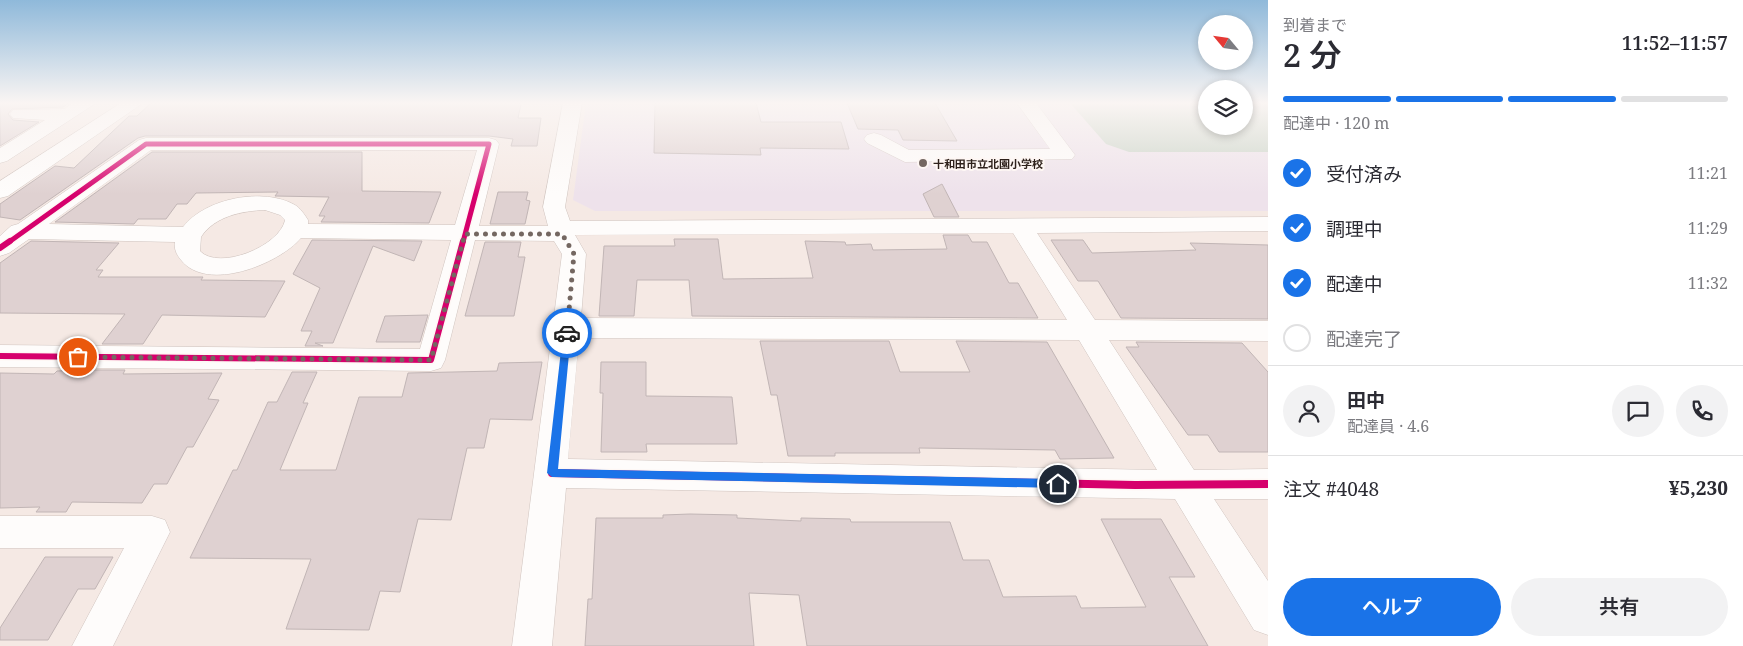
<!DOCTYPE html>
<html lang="ja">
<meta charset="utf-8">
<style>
:root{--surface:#fff;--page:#f2f2f3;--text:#2b2b33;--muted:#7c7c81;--line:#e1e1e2;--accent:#1a73e8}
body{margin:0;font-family:"Noto Serif","Noto Sans JP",serif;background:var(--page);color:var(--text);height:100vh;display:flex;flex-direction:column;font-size:19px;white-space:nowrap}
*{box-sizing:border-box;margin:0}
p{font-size:16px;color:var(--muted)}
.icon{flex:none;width:28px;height:28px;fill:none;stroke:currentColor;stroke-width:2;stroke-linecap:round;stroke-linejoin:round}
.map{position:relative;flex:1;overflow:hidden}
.drawer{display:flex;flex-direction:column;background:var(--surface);width:475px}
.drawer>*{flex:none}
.needle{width:32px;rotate:299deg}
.buttons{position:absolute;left:1198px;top:15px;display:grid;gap:10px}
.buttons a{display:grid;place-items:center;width:55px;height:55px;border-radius:50%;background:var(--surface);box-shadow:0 2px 8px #0003;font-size:25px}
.pin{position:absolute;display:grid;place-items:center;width:42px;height:42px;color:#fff;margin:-21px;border:2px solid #fff;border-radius:50%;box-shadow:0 1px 5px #0007}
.courier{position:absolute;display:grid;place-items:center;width:50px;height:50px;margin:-25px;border:4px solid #1a73e8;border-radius:50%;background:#fff;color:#222;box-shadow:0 1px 6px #0007}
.overview em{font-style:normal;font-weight:600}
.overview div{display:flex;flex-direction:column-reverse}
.overview{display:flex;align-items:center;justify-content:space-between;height:85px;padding:0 15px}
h1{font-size:32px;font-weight:600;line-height:38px}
.bar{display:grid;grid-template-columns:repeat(4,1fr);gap:8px 5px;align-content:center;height:60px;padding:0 15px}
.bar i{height:6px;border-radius:4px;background:var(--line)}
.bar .selected{background:var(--accent)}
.bar p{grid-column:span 4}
.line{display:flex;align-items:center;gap:12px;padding:0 15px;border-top:1px solid var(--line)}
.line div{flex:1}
.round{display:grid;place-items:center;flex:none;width:52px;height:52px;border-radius:26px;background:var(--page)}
ol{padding:0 15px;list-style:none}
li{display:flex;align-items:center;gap:15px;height:55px}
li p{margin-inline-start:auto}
li .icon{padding:5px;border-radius:50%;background:var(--accent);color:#fff;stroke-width:4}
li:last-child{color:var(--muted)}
li i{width:28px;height:28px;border:2px solid var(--line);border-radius:50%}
.button{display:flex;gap:10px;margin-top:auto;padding:10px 15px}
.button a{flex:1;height:58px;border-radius:30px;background:var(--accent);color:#fff;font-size:20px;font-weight:600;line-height:58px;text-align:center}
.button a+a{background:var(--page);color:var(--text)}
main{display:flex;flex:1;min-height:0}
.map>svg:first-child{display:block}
.education{fill:#eee2eb}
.green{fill:#cad4c8}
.building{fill:#dfd1d1;stroke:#c1b5b5}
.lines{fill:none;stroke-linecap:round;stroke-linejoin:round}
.minor-casing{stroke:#d0c4bf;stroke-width:1}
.minor{fill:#fefcfb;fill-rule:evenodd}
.cycleway-far2-casing{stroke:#fef7f4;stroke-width:8}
.cycleway-far1-casing{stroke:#fef7f4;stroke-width:9}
.cycleway-casing{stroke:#fef7f4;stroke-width:11}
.cycleway-far2{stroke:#d6006c;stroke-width:5}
.cycleway-far1{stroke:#d6006c;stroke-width:6}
.cycleway{stroke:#d6006c;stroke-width:8}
.route{fill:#1a73e8}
.done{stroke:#746761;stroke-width:5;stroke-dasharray:0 9}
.poi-dot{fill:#746761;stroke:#fef7f4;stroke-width:2}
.labels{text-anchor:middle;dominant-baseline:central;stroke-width:4;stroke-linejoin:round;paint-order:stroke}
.far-poi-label{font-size:11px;font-weight:bold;fill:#2e211b;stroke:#fef7f4;text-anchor:start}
</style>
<main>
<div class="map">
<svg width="1268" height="646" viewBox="0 0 1268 646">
<rect width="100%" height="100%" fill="#f5e9e4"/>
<path class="education" d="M586,103H1206V126H1244V103H1268V211H595L573,200Z"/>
<path class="green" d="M1070,103H1206V126H1244V103H1268V152H1129L1106,144Z"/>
<g class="building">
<path d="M0,103H69L63,107L12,109L8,114L13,120L39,122L0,146Z"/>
<path d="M151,103H516L521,104L518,118H541L537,146H511L513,139L489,136H145L138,138L20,220L0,217V204L55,166L74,168L129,116H137Z"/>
<path d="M655,103H756L761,122H841L849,149L760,148L761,155L654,153Z"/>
<path d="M847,103H935L957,141L903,140L898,130L858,129Z"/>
<path d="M152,152H362V191L441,192L429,223L321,222L325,216H319L329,197L275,196L278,192L196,193L187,204H177L166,219H138L134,224L55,222Z"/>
<path d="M942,184L959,217H934L923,194Z"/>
<path d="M498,192H528L526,200L530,201L525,224H490Z"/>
<path d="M943,235H968L972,242H987L1009,283H1018L1038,318L692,316L689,280H637L634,316H599L604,246H675L674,239H718L723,279L813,278L805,241L845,242L846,245L871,244L873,250L947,249Z"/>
<path d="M312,240L422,241L414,261L373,246L333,343H315L323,346H305L312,331H301L320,288L293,274Z"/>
<path d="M1051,240H1083L1092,253L1196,250L1190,243L1268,245V319L1121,318L1098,281H1078Z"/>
<path d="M31,241L119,243L96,270H103L98,277H203L201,280L285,281L265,317L162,315L143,344H102L125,314L0,313V263Z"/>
<path d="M485,242H521L518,257H525L514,316H465Z"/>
<path d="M428,315L420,342H376L385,316Z"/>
<path d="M760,341H889L900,372H970L956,341L1047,342L1114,458L1060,459L1055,450L919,448L920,453H835V456H788L777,395H771Z"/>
<path d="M1136,342L1242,343L1268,372V452H1219L1208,435H1188L1126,347H1139Z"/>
<path d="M542,362L532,420L490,419L484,448H467L451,520L418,519L400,592L380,591L369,630L286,629L311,559L190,558L233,470H237L268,402H277L292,372H317L303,403H308L280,470H336L359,397H402L408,373L497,371L499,363Z"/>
<path d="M601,362H646V396L732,397L737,444H646L647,452H601L603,393H600Z"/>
<path d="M84,370H125L123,374L222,373L208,399L219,400L193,447H187L167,484H154L142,503L72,502L66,512H36L40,507L0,508V373L54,374L57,371Z"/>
<path d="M690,514L737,515V518L801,521V518L850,519L851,522H950L963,560H989L1003,597L1076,596L1081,608L1146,607L1101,519H1161L1195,577H1169L1208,646H807L799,595L749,593L754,646H585L588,599H592L596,518H663V515Z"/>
<path d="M45,557H113L95,589H78L48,640H0V628Z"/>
</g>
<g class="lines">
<defs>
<g id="minor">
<path d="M73,103H96L7,161L0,163V148L45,120L13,118L10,114L13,110L64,109Z"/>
<path d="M121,103H143L8,196L0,198V181Z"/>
<path d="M563,103H582L565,207L570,221L1268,217V231L1037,233L1095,320L1268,321V341L1109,340L1194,470L1268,469V499H1214L1268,581V635L1254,630L1175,499L566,488L552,646H512L562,254L554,241L475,240L445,360L441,368L431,371L0,367V345L420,349L451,240L301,238C279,264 207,293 181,260C176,254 174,249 175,242L29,239L9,253L0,256V236L11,226L18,224L139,140L146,138H489L496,140L499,144L479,226H548L543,207ZM151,150H477L455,225L308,224V220C305,215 300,208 295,205C264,187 205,198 183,227L49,224ZM265,210L280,215L285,220C280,246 219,271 200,251L201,237C215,216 242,211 265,210ZM1013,233L1067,320L581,318L586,254L575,235ZM579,338L1079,340L1157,470L568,459Z"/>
<path d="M1017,103H1036L1075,155L1072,159L905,162L867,143L864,139L867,135L874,133L881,135L909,150L1050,149Z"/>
<path d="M0,516H152L165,520L170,532L113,646H72L124,548H0Z"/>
</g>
</defs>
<use href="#minor" class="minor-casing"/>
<use href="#minor" class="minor"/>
<defs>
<path id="cycleway-far2" d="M9,242L146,144H489L463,242"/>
<g id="cycleway-far1">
<path d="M0,248L10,241"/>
<path d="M0,356L431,360L463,241"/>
</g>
<path id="cycleway" d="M552,473L1135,485L1268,484"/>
</defs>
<use href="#cycleway-far2" class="cycleway-far2-casing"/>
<use href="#cycleway-far1" class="cycleway-far1-casing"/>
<use href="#cycleway" class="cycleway-casing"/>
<use href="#cycleway-far2" class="cycleway-far2"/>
<use href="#cycleway-far1" class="cycleway-far1"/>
<use href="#cycleway" class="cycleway"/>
</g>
<linearGradient id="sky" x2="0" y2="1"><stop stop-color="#8fb9da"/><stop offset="0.53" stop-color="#faf5f3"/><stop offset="1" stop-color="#faf5f3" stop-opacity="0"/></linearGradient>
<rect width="1268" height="194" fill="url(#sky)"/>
<path class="route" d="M567,330L571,333L558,469L1058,479L1063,484L1058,488L552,477L547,473L563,333Z"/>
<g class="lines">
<path class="done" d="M78,357L431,360L465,234H562L574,254L567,333"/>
</g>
<circle class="poi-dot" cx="923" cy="163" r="5"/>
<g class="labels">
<g class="far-poi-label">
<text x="933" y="163">十和田市立北園小学校</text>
</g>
</g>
</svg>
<div class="buttons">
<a><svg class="needle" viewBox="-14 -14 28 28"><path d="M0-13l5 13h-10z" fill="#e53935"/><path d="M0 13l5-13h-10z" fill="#7c7c81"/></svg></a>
<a><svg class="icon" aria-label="layers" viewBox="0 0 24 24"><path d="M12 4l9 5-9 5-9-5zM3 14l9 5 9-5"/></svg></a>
</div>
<div class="pin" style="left:78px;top:357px;background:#ea580c"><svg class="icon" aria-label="bag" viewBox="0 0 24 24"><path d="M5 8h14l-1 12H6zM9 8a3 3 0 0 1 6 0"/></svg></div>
<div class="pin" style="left:1058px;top:484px;background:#1f2937"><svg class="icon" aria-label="home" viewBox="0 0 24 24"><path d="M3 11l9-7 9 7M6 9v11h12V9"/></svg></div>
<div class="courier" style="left:567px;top:333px"><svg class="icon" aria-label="car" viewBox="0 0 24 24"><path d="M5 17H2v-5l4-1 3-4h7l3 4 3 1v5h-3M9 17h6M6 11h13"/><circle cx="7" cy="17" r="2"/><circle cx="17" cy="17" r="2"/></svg></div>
</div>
<section class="drawer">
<div class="overview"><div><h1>2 分</h1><p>到着まで</p></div><em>11:52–11:57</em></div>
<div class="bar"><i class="selected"></i><i class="selected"></i><i class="selected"></i><i></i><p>配達中 · 120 m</p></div>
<ol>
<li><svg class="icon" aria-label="check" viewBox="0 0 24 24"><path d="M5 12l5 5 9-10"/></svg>受付済み<p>11:21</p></li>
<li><svg class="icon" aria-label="check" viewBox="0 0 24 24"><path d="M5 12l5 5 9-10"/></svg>調理中<p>11:29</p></li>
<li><svg class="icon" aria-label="check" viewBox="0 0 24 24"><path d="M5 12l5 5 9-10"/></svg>配達中<p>11:32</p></li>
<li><i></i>配達完了</li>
</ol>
<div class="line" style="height:90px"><a class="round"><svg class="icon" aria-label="person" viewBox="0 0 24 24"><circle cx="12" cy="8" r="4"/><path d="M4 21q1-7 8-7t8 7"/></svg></a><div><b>田中</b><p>配達員 · 4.6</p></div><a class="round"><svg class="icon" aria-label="chat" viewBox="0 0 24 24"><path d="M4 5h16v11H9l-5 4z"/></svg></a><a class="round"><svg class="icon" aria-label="phone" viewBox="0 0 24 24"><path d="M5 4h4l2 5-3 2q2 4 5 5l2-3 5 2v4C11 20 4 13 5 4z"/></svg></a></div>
<div class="line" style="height:65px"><div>注文 #4048</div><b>¥5,230</b></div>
<div class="button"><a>ヘルプ</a><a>共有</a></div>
</section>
</main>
